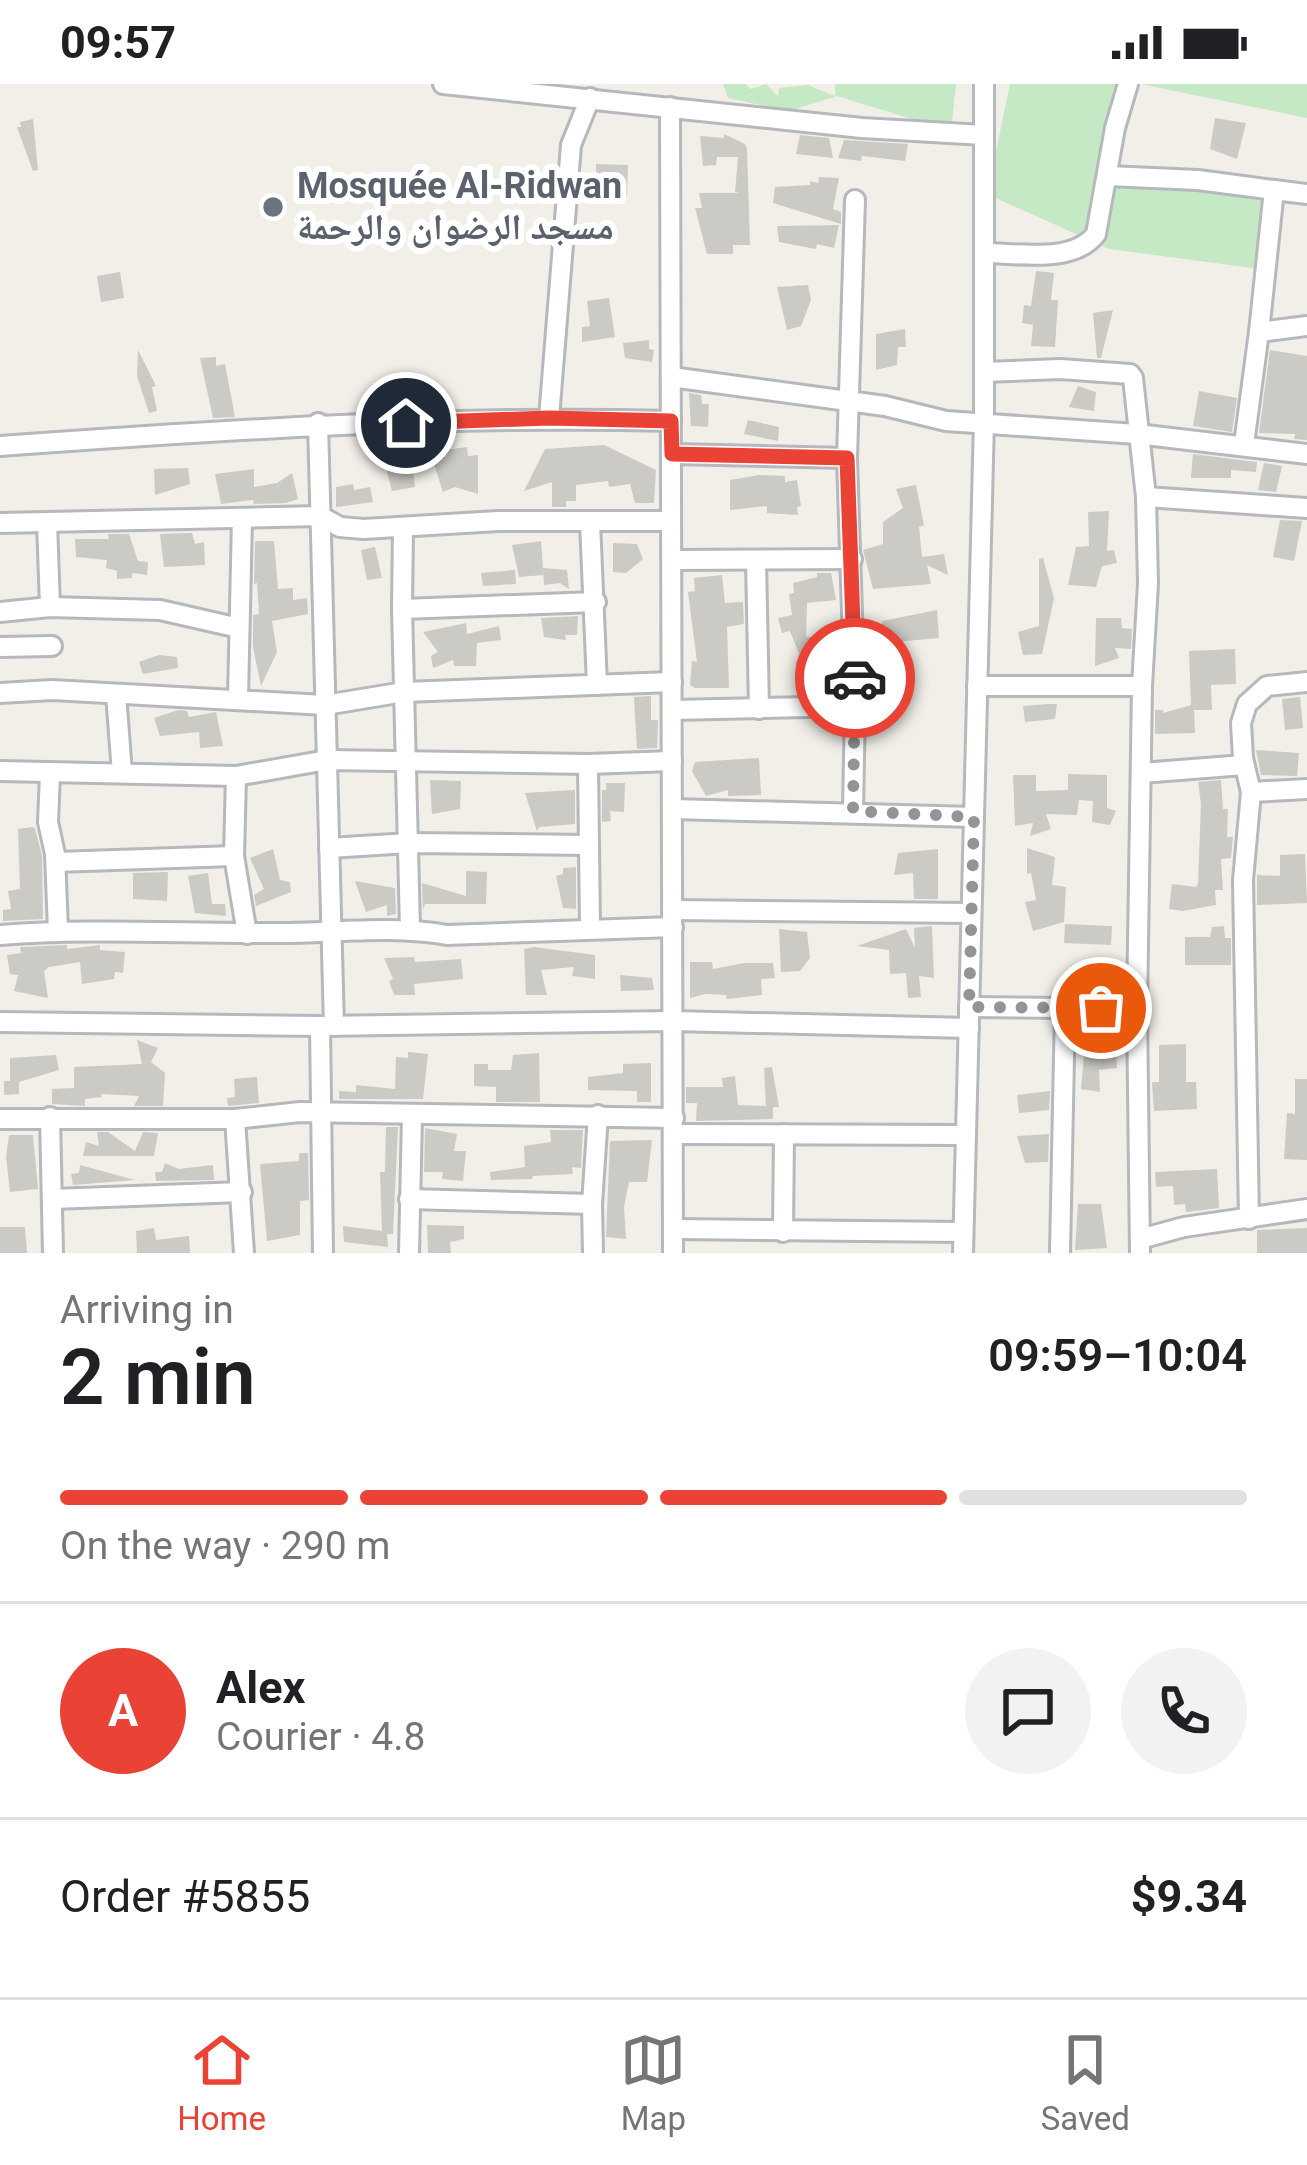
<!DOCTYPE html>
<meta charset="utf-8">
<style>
:root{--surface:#fff;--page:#f2f2f2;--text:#202124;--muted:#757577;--line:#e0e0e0;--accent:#ea4335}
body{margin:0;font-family:Roboto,"Noto Naskh Arabic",sans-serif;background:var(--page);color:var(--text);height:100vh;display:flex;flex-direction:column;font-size:45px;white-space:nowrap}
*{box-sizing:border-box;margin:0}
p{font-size:39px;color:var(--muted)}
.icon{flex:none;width:66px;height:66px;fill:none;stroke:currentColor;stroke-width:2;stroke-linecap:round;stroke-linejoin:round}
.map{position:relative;height:1169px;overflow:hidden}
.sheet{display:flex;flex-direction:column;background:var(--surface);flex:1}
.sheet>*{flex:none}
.pin{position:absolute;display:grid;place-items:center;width:102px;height:102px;color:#fff;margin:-51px;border:6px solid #fff;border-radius:50%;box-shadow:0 3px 12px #0007}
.courier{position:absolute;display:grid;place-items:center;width:120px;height:120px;margin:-60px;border:9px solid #ea4335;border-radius:50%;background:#fff;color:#222;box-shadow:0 3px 15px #0007}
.overview em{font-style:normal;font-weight:600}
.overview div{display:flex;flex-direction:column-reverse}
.overview{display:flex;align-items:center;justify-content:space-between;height:204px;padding:0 60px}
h1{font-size:78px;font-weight:600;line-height:90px}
.bar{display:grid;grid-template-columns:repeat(4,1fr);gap:18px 12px;align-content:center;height:144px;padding:0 60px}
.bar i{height:15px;border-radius:9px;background:var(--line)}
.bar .selected{background:var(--accent)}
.bar p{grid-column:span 4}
.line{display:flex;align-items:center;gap:30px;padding:0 60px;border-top:3px solid var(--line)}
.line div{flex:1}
.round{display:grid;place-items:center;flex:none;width:126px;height:126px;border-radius:63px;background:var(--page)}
.status{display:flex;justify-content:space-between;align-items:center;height:84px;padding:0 60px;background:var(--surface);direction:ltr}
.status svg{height:33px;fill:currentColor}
.menu{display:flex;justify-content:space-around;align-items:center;height:168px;border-top:3px solid var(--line);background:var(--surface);font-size:33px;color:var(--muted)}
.menu a{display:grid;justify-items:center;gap:6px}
.menu .selected{color:var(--accent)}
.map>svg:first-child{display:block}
.green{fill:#c5e8c5}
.building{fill:#cccac5}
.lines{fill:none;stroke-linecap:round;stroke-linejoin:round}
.minor-casing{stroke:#b5b8bc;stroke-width:24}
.minor{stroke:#fff;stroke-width:18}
.done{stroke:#929495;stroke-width:12;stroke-dasharray:0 21.6}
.route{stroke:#ea4335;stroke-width:15}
.worship-dot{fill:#6b7280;stroke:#fff;stroke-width:4.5}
.labels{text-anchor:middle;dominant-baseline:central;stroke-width:12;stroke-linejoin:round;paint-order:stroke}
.worship-label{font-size:36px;font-weight:bold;fill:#5b616d;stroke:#fff;text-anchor:start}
</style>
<div class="status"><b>09:57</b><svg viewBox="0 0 49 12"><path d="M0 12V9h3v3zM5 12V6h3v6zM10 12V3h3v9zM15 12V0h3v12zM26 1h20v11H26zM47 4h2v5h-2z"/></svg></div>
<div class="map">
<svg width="1307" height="1169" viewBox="0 0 1307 1169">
<rect width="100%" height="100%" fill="#f1efe8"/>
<g class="green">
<path d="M723,0H746L750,5L766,0L778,12L779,4L808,1L835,12V0H956L951,47L837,12L789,27L728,14Z"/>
<path d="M1010,0H1138L1117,83L1270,114L1260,185L1109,165L987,110Z"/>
<path d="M1142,0H1307V34L1145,1Z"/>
</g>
<g class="building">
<path d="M1215,34L1246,39L1237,75L1210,65Z"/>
<path d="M33,35L38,86L33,87L17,43H21L20,38Z"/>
<path d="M724,50L745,60L747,65L750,161H733V170H707L695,124H702L699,109H739L735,108L738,73H717L716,81L703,82L700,52L724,54Z"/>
<path d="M800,51L829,54L833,74L796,70Z"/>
<path d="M844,56L908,60L905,77L862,72L861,77L838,74Z"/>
<path d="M596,80L628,81L627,112H596Z"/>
<path d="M819,93L839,94L833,125L841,128V140L773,119L775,103L810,101V97L818,99Z"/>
<path d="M839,141L834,164L817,160L816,165L779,158L777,142Z"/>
<path d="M1036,187L1054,189L1051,216H1058L1055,263L1031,262L1033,241L1022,239L1024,221L1031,222Z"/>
<path d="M120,188L124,214L101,218L97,192Z"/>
<path d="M808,201L811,216L801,242L787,246L777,203Z"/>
<path d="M609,214L615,253L582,258V243L590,242L587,217Z"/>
<path d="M1113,226L1101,274H1097L1093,229Z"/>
<path d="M905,245L906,263H898L897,281L876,286V250Z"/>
<path d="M649,256V265L654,266L652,278L625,274L623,259Z"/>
<path d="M138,266L156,302L152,303L157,327L149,329L137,292Z"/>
<path d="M1270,266L1307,272V356L1294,355L1295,350L1259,349Z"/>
<path d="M216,273V282L225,280L235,333L213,334L200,274Z"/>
<path d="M1078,302L1096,308L1094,327L1069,323Z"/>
<path d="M1199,307L1237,314L1232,348L1193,342Z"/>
<path d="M689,309L701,311L702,320H709L708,343L691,342Z"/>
<path d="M748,336L779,343L778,357L744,350Z"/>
<path d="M604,361L656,386L654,419H635L630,400L609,403L608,397L576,401V417H566V423H552V398L524,407L545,365Z"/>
<path d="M467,363L468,372L478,371V410L455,403L443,408L431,371L446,373V366Z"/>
<path d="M411,367L415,403L392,407L385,380Z"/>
<path d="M1193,370L1257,378L1256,388L1231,386V394H1191Z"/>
<path d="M1264,379L1282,382L1276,408L1258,406Z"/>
<path d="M188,384L190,400L155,411L154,385Z"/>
<path d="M254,385V403L277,399L292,389L298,415L286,419L254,420L253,416L221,420L215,390Z"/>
<path d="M759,391L785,392V398L797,396L801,422L797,423L798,431L767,429V422L730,426V396Z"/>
<path d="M353,400L354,406L370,403L373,418L336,423V403Z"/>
<path d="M916,401L924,441L919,443L922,473L944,470L948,491L927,481L931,500L873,505L863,466L883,460V438L903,424L896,405Z"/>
<path d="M1109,427L1107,467L1114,466L1117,479L1102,482L1096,503L1068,501L1076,463L1089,462L1088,428Z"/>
<path d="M1280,436L1302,437L1294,477L1273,473Z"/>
<path d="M189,449H192L195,460L204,458L205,481L164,483L160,450Z"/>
<path d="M108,450H129L138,477L148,478L147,491L132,489V494L117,495V487L106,484L107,476L76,473L75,455H109Z"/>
<path d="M255,457H274L278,505L293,504V516L307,514L308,530L272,537L277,568L261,602L253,563V531L259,530L257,499L254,500Z"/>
<path d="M541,457L543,484L567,486L569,505L560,499L544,501L543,486V491L519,493L512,461Z"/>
<path d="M613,459L637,460L643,475L626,489L613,488Z"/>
<path d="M375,463L382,494L367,496L361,466Z"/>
<path d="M1043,474L1054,514L1042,570L1023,571L1018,548L1039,542V475Z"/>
<path d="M515,486L516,500L483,502L481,489Z"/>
<path d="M817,489H831L836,516L807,519L806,553L825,551L829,606L798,609L796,577H802L790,547L782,549L778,534L792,531L789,510L794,509L793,499L817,493Z"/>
<path d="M722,491L725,519L743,518L744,540L727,543L729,604H695L690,601L692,577L697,578L688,508L695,507L694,494Z"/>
<path d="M937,526L939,554L873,560L872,548L882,547V537Z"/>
<path d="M578,532L577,551H565L566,556L544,553L541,534Z"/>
<path d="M1096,534H1121L1122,544L1132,545L1131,565L1115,564L1119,574L1095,582Z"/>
<path d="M466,539L467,550L499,542L501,556L477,559L476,582H454L453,576L433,584L431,572L438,568L423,548Z"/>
<path d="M1235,565L1236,600L1211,601L1212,626H1194L1195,649L1155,650V626H1163V629L1191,621L1189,567Z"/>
<path d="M159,571L177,573L178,584L143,590L139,578Z"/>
<path d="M651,612V636H658L657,664L637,665L634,613Z"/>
<path d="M1300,613L1303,644L1285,646L1282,615Z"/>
<path d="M1048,620H1057L1055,635L1025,638L1023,622Z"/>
<path d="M178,626L187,627L189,633L216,628L223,662L200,664L199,648L160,652L154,634Z"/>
<path d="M1256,666L1299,669L1297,692L1261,691Z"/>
<path d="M759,674L761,711L728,712V706L706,712L692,687L695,678Z"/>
<path d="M1068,690L1107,691V724L1116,727L1110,741L1092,738L1093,717L1079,716L1077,731L1046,730L1051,745L1030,752L1033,739L1015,742L1013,691H1036V707L1068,706Z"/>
<path d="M430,696L461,697L460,725L432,730Z"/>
<path d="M1221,696L1223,725H1228L1227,753H1233L1231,774L1221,775L1223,806H1215L1216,821L1183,827L1169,825L1172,800L1196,803L1198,799L1201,720L1198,698Z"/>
<path d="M606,699H625L624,728L610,727L611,737L602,738V706H606Z"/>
<path d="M575,706V740L539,743L537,747L525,709Z"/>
<path d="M32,743L35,744L42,772L43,835L3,837V826L11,825L8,807L20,805L18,745Z"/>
<path d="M1027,764L1055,773L1052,801L1066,803L1064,838L1033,847L1025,818L1036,816L1031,789L1027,790Z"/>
<path d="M273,765L280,796L290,798L291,808L256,822L254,811L264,805L250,774Z"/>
<path d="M938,765V815H914L913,789L894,791L898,769Z"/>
<path d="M1305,770L1307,819L1257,821V791L1280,792V771Z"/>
<path d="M576,783V825L563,824L556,792L563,790V784Z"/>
<path d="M466,787L487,788L486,820H425L423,826L422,799L466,812Z"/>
<path d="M168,788L167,817L133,815V789Z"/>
<path d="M208,789L212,820H225L226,832L195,829L188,792Z"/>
<path d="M355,797L395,804L396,830L387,832V821L366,828Z"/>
<path d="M1065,840L1112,842L1111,861L1064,859Z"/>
<path d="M932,842L934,894L919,892L921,913L908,914L906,889L890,890L889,866L857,862L906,845L915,864L914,844Z"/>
<path d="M1224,842L1225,854H1231V881H1185V853H1210L1212,843Z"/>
<path d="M779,845L807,848L810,874L800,887L781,888Z"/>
<path d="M67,861V865L100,861V866L125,868L123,889L115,888L114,895L82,900L80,878L49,883L44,887L48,914L14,907L18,891L10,890L7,871L21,869L20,863Z"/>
<path d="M534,863L595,871V895L572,892L574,883L541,886L547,911H526L524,865Z"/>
<path d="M414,873L415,878L461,875L463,895L414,900L415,911H394L389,897L393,895L384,874Z"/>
<path d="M690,878H712L713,885L744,879H773L775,894L761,895L762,911L727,915L726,911L705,910L690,914Z"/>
<path d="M620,891L652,894L654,906L621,907Z"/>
<path d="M137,956L158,964L151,978L165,989L163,1022H134L139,1012L101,1010L102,1013L85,1015V1022L52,1020V1005L74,1004V983L142,980Z"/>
<path d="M1186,960V998H1196L1197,1025L1154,1027L1152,998H1159V961Z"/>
<path d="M408,968L428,970L423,1015H339V1007L356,1008V1001L395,1005L396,973L408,974Z"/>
<path d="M539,969L540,1018H496V1003L474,1002V980H488V986H511L513,971Z"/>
<path d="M1116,969L1117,984L1099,986L1100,1008L1081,1005L1084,971Z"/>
<path d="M56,971L59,986L19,998V1010L4,1011V997H10V974Z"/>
<path d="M651,979V1018H637V1007L588,1006V993L623,989V980Z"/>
<path d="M772,983L779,1023H773V1035L696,1037L697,1019H686V1003H723L722,994L735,992L738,1021L766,1022L764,984Z"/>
<path d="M257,993L259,1019L228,1022L227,1014L235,1013L234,995Z"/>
<path d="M1295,995H1307V1076L1284,1075L1287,1029L1295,1030Z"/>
<path d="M1050,1007L1049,1026L1019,1029L1017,1011Z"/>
<path d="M386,1043H398L393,1150H387L388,1163L344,1158L343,1142L382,1147L380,1088H385Z"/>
<path d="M425,1044L457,1050L454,1067H466L463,1097L442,1095L443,1088H424Z"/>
<path d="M550,1046H583L581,1084L572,1083L573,1090L533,1092L532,1095L491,1096L490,1088L525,1083L524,1062L551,1058Z"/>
<path d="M97,1048H108L135,1067L143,1048L158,1049L154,1072H83L86,1058L99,1062Z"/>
<path d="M1049,1050L1048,1078L1025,1079L1017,1052Z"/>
<path d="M9,1051H33L38,1105L10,1108L6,1073Z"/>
<path d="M652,1056L647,1098H629L624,1123L626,1155L606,1153L610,1057Z"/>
<path d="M299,1069H308L309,1116L300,1117V1151L267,1157L260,1080L299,1077Z"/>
<path d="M165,1079L179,1085L213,1081L214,1096L156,1097L155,1088H162Z"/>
<path d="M80,1081L135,1096L73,1101L71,1090L79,1089Z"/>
<path d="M1217,1085L1219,1124L1186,1128L1185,1120L1174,1121L1173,1102L1156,1103L1155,1088Z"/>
<path d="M1078,1120H1101L1107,1164L1075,1166Z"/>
<path d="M427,1141L464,1142V1155L450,1158L451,1169H428Z"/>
<path d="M0,1143H25L27,1169H0Z"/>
<path d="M154,1144L156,1156L189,1152L190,1169H137L136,1147Z"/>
<path d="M1307,1144V1169H1257V1146Z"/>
</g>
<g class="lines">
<defs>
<g id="minor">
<path d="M443,0L862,44L984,51"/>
<path d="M670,23L673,1169"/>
<path d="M1108,92L1198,96L1274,106"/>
<path d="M984,169C1019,169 1073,180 1096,150L1115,44L1128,0"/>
<path d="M1259,248L1274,106L1307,110"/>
<path d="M984,288L1060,285L1130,290L1133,294L1146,413L1148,499L1142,602"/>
<path d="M671,293L885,322L946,337L1137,350L1307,370"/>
<path d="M549,334L571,61L590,14"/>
<path d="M318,339L334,942"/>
<path d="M1244,360L1259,248L1307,242"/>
<path d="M0,362C224,346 447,331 671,337"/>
<path d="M672,370L847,374"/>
<path d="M1146,413L1307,424"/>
<path d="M47,438L50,523"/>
<path d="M590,438L597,601"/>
<path d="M0,439L320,432L340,443L364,445L498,437H671"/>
<path d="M403,443L402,525L410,844"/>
<path d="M672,476L852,475"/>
<path d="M756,476L759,625"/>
<path d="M402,525L596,518"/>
<path d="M0,528L50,523L160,526L239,544"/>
<path d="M0,563L52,562"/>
<path d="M977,602H1142L1137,924"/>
<path d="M0,609L52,606L325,621L404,608L672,598"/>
<path d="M116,610L122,689"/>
<path d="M238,614L242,434"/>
<path d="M672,626L855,622"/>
<path d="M588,680L590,844"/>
<path d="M0,687L236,692L327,676L588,680L672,677"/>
<path d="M1141,689L1244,681"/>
<path d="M50,690L48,738L55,770L58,847"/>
<path d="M236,692L234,772L247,850"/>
<path d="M1251,708L1307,705"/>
<path d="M673,725L974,733"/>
<path d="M853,727L855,622L847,374L855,116"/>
<path d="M329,764L409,759L589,761"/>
<path d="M56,778L234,772"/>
<path d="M673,826L971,829"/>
<path d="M0,851C93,844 186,850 280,849C335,849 392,841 447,851L673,843"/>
<path d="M969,923L1065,924L1060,1169"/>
<path d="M1065,924H1137L1140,1169"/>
<path d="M0,938L320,942L673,937L969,944"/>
<path d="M320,942L323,1169"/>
<path d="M50,1033L53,1169"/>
<path d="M0,1035H235L300,1028L674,1034"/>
<path d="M235,1035L244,1169"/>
<path d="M673,1050L966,1051"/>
<path d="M52,1115L242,1108"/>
<path d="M409,1115L592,1120"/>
<path d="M1249,1135L1243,796L1251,708L1243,674L1241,639L1247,620L1267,602L1307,598"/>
<path d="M674,1145L963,1148"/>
<path d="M783,1148L784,1050"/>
<path d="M1140,1155L1184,1143L1307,1125"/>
<path d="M409,1169L412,1032"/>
<path d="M593,1169L592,1120L598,1031"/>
<path d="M963,1169L984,337V0"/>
</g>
</defs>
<use href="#minor" class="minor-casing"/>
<use href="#minor" class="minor"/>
</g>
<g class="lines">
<path class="done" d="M855,594L853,727L974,733L969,923L1101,924"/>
<path class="route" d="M406,339L549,334L671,337L672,370L847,374L855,594"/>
</g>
<circle class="worship-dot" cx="273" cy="123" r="12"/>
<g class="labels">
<g class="worship-label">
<text x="297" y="102">Mosquée Al-Ridwan<tspan x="297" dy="41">مسجد الرضوان والرحمة</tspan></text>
</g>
</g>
</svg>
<div class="pin" style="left:1101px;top:924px;background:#ea580c"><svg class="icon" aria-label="bag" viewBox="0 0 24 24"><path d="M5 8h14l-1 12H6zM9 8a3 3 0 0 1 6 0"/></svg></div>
<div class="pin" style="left:406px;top:339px;background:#1f2937"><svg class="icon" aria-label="home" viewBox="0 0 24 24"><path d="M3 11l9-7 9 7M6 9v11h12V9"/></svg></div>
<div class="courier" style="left:855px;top:594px"><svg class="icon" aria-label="car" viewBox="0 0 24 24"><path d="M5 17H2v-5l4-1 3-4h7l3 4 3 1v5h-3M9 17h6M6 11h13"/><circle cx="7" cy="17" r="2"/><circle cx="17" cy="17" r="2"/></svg></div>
</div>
<section class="sheet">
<div class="overview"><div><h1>2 min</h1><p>Arriving in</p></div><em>09:59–10:04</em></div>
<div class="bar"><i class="selected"></i><i class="selected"></i><i class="selected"></i><i></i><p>On the way · 290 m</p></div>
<div class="line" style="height:216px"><b class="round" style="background:var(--accent);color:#fff">A</b><div><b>Alex</b><p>Courier · 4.8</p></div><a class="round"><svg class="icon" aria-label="chat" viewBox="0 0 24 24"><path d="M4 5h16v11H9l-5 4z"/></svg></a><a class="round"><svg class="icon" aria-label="phone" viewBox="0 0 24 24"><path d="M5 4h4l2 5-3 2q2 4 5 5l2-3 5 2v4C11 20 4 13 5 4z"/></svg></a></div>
<div class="line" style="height:156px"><div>Order #5855</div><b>$9.34</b></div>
</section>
<nav class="menu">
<a class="selected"><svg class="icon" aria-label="home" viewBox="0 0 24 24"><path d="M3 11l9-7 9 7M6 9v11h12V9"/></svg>Home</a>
<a><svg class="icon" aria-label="map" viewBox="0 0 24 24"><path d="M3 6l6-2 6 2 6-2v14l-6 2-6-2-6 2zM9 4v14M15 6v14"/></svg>Map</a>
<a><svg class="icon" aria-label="saved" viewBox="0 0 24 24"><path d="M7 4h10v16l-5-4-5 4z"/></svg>Saved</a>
</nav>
